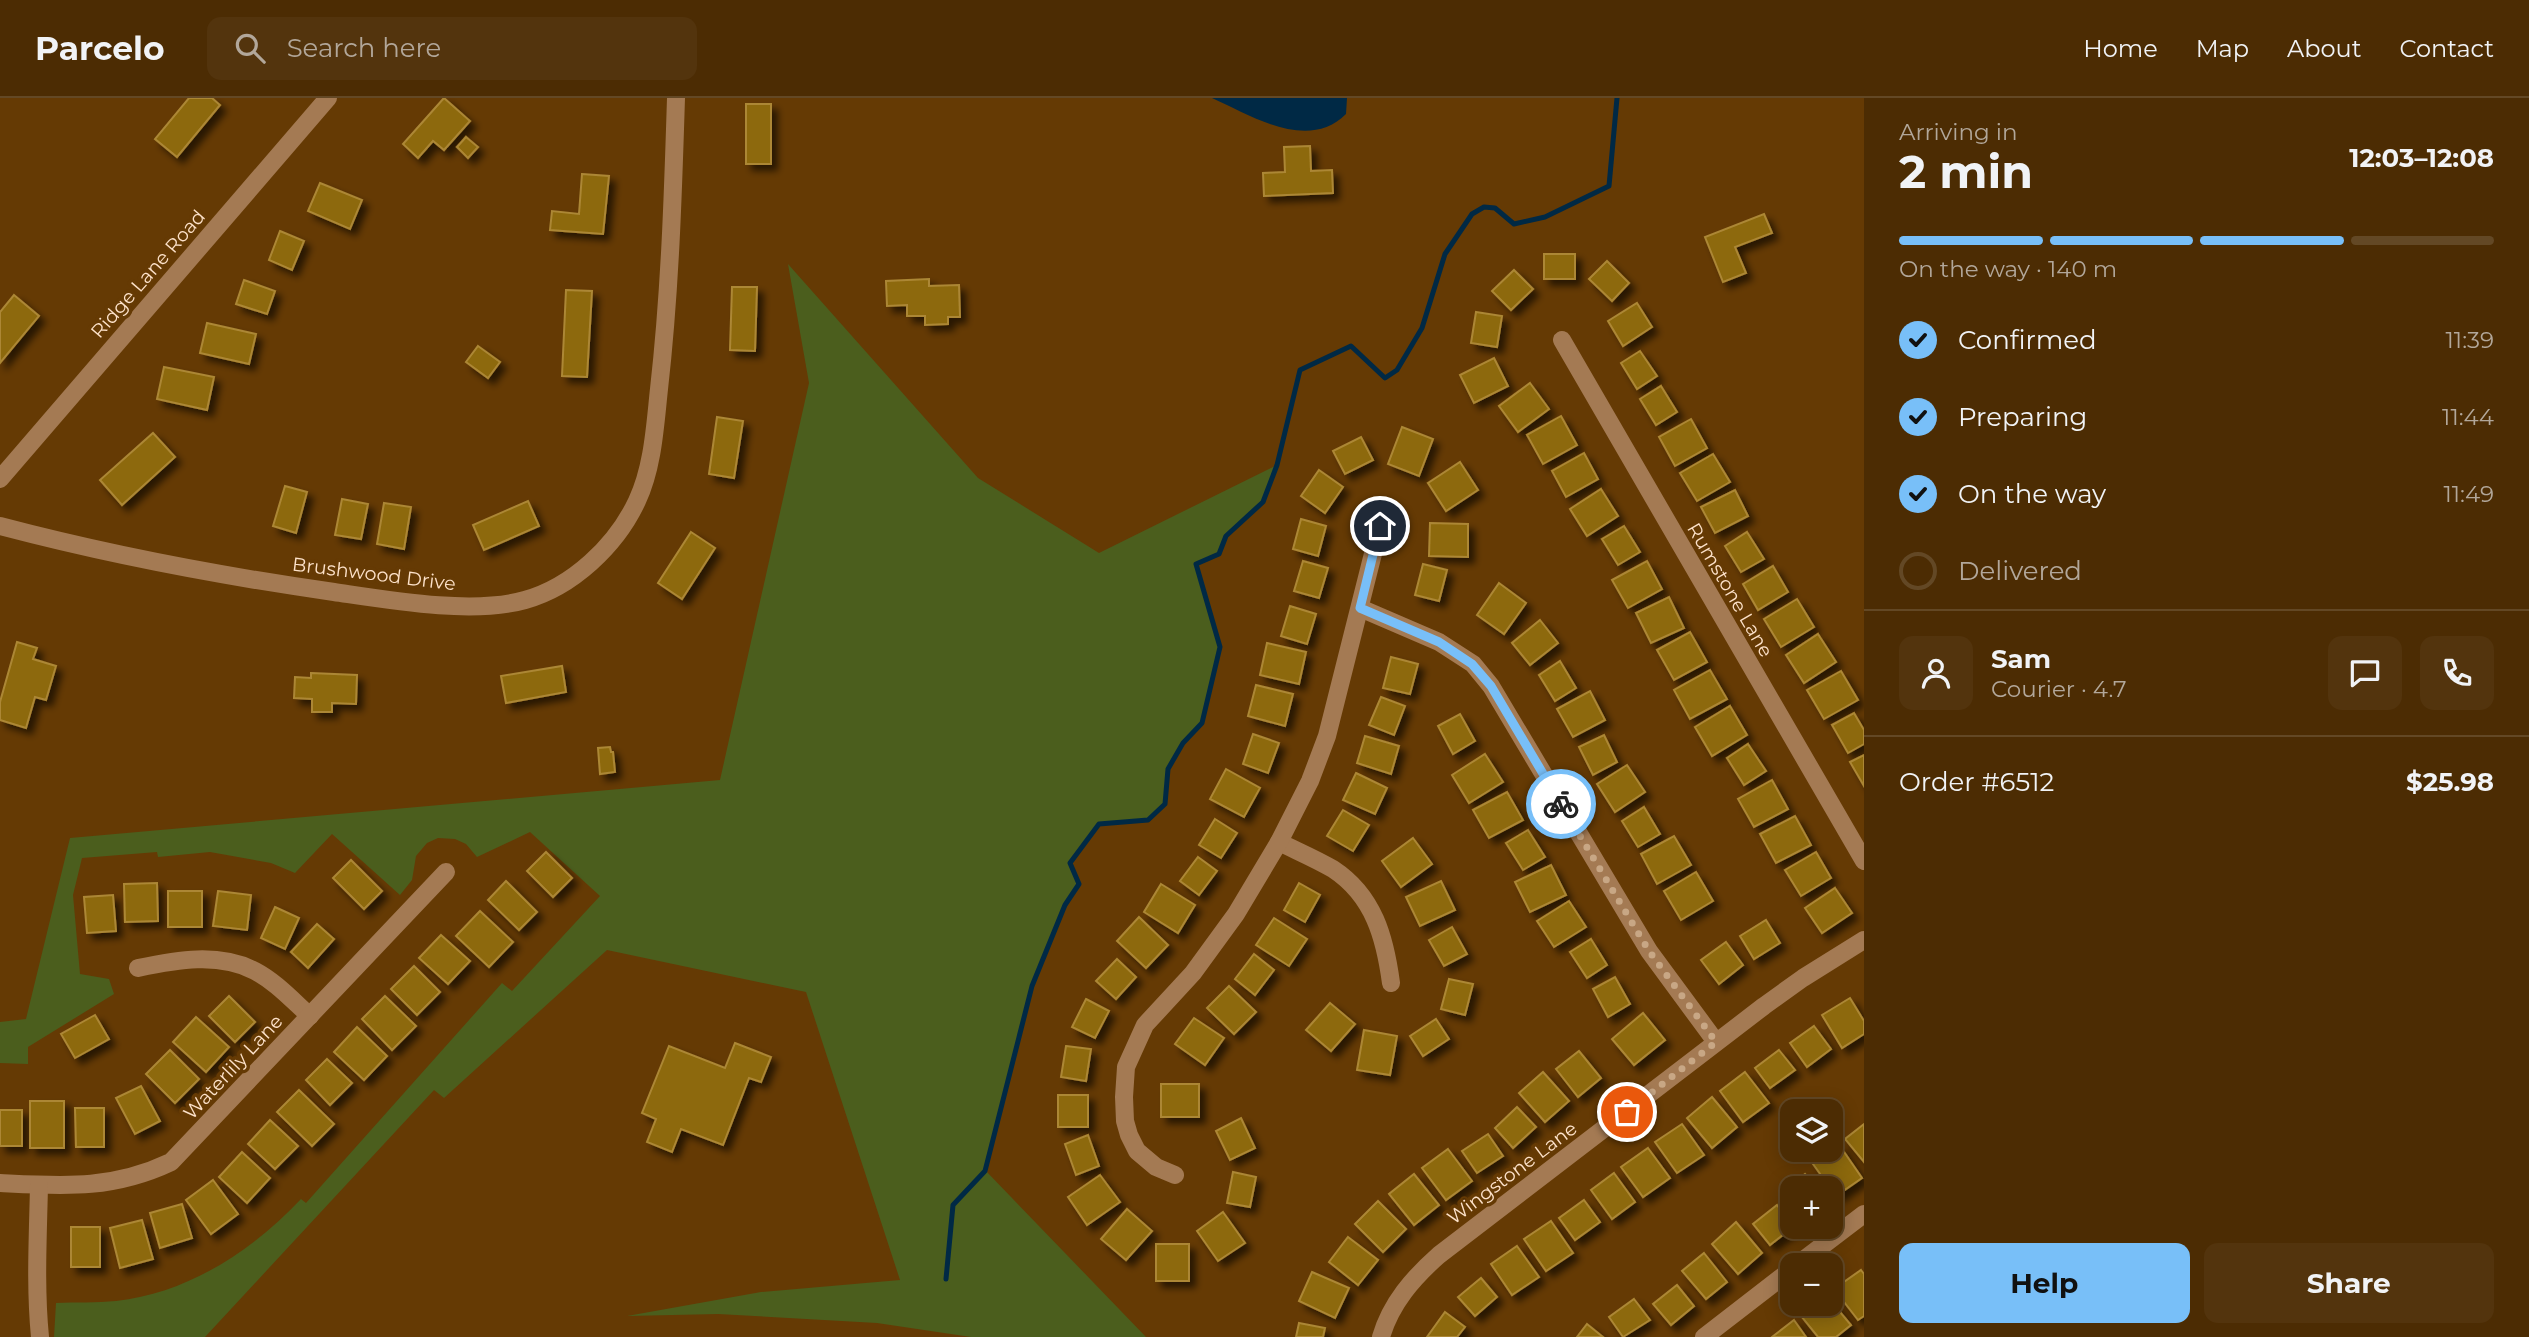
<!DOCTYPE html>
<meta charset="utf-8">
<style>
:root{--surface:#4c2c03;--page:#53340d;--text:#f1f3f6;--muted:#b2a79a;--line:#634825;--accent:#78bff8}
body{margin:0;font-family:Montserrat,sans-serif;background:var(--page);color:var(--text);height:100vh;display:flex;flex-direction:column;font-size:26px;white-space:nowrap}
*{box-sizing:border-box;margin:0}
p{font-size:23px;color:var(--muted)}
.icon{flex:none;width:38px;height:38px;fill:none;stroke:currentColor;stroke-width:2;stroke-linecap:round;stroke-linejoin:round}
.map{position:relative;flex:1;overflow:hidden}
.sheet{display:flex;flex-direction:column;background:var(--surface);width:665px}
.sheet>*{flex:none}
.buttons{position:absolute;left:1780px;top:1001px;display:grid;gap:14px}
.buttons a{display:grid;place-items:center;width:63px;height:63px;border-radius:14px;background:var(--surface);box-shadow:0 4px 18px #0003,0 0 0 2px var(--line);font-size:35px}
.pin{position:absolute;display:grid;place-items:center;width:60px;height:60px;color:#fff;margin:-30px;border:4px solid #fff;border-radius:50%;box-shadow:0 2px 7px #0007}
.courier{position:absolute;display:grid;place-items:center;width:70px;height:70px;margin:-35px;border:5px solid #78bff8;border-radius:50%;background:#fff;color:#222;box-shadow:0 2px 9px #0007}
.summary em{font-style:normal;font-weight:700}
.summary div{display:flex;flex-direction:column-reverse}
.summary{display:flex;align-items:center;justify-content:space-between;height:119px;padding:0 35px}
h1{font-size:46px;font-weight:700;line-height:52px}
.bar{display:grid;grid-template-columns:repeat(4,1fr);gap:10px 7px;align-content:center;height:84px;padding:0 35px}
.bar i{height:9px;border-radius:5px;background:var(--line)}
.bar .on{background:var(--accent)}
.bar p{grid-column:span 4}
.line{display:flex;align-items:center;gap:18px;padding:0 35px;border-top:2px solid var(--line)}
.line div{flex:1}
.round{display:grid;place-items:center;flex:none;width:74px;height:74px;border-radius:14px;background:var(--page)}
ol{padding:0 35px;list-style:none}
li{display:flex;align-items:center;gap:21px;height:77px}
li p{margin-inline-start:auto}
li .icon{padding:7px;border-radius:50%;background:var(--accent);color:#111;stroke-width:4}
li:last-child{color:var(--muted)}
li i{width:38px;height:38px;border:4px solid var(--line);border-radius:50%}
.primary-button{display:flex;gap:14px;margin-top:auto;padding:14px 35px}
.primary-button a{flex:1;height:80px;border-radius:14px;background:var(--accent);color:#111;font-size:28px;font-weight:700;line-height:80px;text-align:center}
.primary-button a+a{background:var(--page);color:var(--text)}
header{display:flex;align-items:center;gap:42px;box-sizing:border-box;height:98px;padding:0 35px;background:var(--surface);border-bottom:2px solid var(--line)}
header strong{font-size:33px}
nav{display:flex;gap:38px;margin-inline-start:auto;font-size:24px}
.search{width:490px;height:63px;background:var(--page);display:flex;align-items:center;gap:18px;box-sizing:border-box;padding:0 24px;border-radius:14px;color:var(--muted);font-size:26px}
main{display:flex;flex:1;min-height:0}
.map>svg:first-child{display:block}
.green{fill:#4b5e1d}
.water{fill:#002945}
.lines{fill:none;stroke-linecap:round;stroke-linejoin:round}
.stream{stroke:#002945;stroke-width:5}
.building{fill:#8d690c;stroke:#ac8736;stroke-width:2;filter:url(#shadow)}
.minor{stroke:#a47a53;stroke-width:18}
.done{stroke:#c8a785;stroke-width:7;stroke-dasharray:0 12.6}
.route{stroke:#78bff8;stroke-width:9}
.labels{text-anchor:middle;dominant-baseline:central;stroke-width:7;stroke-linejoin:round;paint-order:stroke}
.street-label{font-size:19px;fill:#fde2ca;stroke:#653a04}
</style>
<header>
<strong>Parcelo</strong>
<div class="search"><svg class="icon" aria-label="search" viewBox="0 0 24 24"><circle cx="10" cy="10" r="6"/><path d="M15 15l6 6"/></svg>Search here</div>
<nav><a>Home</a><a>Map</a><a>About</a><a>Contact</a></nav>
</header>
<main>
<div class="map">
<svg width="1864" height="1239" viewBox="0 0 1864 1239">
<defs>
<filter id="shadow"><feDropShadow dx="6" dy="6" stdDeviation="3.5" flood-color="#0009"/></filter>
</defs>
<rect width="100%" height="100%" fill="#653a04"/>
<path class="green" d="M788,166L978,380L1099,455L1277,367L1263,404L1226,438L1219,456L1196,466L1220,549L1202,625L1183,645L1168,671L1165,706L1148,722L1099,726L1070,765L1079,786L1065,807L1032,888L985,1072L1146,1239H971L877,1225L718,1216L627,1218L761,1194L900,1182L806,894L607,852L444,1000L434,992L205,1239H54L56,1205C76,1204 96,1205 116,1203C188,1195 252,1153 301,1101L306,1105L502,885L512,893L600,798L530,734L477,759L466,746L455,741L438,740L427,745L416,758L412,782L400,797L332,736L295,775L271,765L210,754L158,759L157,754L82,760L73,797L80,876L109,881L114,896L28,949V966L0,965V924L26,921L70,740L720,682L809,285Z"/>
<path class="water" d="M1212,0H1347L1346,16C1308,54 1252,18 1212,0Z"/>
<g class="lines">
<path class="stream" d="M946,1181L953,1107L985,1073L1032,888L1065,807L1079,786L1070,765L1099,726L1148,722L1165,706L1168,671L1183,645L1202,625L1220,549L1196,466L1219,456L1226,438L1263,404L1277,367L1300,272L1351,248L1385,280L1397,272L1422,230L1445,156L1472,116L1484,109L1495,110L1514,126L1545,119L1609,88L1617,0"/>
</g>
<g class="building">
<path d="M189,0H212L220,7L177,59L155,41Z"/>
<path d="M444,0L470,23L444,52L433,43L418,60L403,46Z"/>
<rect x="746" y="6" width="25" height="60"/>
<path d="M466,39L478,49L468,60L457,49Z"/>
<path d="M1310,48L1311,73L1332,72L1333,95L1264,98L1263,75L1285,74L1284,49Z"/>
<path d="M582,76L609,78L603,136L550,132L552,113L579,116Z"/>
<path d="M320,85L362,102L350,131L308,113Z"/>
<path d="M1764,116L1772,135L1735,149L1746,175L1723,184L1705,139Z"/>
<path d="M280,133L304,143L292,172L269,162Z"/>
<rect x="1544" y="156" width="31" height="25"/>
<path d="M1607,163L1629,185L1612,203L1589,181Z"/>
<path d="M1514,172L1533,191L1511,212L1492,193Z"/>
<path d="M929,181V188L959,187L960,219H948V226L925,227V218H907V207L887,208L886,183Z"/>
<path d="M244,182L275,193L267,216L236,206Z"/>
<path d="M732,189H757L755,253L730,252Z"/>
<path d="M566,192L592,193L587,279L562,278Z"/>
<path d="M14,197L39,218L0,265V214Z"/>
<path d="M1637,205L1652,229L1623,248L1608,223Z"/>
<path d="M1476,214L1502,218L1497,249L1471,245Z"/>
<path d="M207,225L256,236L249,266L200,255Z"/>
<path d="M478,248L500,264L488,280L466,264Z"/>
<path d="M1640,253L1657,278L1637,291L1621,265Z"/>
<path d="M1494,260L1508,288L1474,305L1460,277Z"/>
<path d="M164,269L214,279L207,312L157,301Z"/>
<path d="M1530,285L1549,311L1518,334L1499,308Z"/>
<path d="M1661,288L1677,314L1656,327L1640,301Z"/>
<path d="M1561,318L1577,347L1543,366L1527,337Z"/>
<path d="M717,319L743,323L734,380L709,376Z"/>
<path d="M1691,321L1707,350L1675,368L1659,339Z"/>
<path d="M1402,329L1433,341L1419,378L1388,366Z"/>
<path d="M153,335L175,359L122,407L100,382Z"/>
<path d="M1361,339L1373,362L1345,376L1333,353Z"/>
<path d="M1584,355L1598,381L1566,399L1552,373Z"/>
<path d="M1713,356L1730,384L1697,403L1680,375Z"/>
<path d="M1460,364L1478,392L1446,413L1428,385Z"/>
<path d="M1319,372L1343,389L1325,415L1301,398Z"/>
<path d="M285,388L307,394L296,435L273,428Z"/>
<path d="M1601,391L1618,418L1587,438L1570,411Z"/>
<path d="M1735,392L1748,418L1715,435L1701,409Z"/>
<path d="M342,401L368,406L361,441L335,437Z"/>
<path d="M528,403L539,428L484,452L473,427Z"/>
<path d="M384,405L411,409L404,451L377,446Z"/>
<path d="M1301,421L1326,428L1318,458L1293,451Z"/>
<path d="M1430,425L1468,426V459L1429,458Z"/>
<path d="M1624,428L1640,454L1618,467L1602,441Z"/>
<path d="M691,434L715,450L682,501L658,485Z"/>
<path d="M1747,434L1764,461L1741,474L1725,448Z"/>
<path d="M1303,463L1328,470L1319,500L1294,493Z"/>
<path d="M1647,463L1662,491L1628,510L1612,482Z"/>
<path d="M1423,466L1447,472L1439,503L1415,497Z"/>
<path d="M1773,468L1788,494L1758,512L1743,486Z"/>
<path d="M1499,485L1526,505L1504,536L1477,517Z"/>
<path d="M1669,499L1684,530L1651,545L1636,515Z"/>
<path d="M1797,501L1814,529L1781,549L1764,521Z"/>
<path d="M1290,508L1316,516L1307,546L1281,538Z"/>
<path d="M1540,522L1558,545L1530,567L1512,545Z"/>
<path d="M1690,534L1707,564L1674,582L1657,552Z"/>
<path d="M1818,536L1836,564L1804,585L1786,557Z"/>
<path d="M17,544L37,550L33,561L56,568L46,602L35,599L26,630L0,622V604Z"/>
<path d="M1267,545L1306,554L1299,586L1260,577Z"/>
<path d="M1391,559L1418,566L1410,596L1383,590Z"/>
<path d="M1560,563L1576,590L1555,603L1539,577Z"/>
<path d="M562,568L566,594L506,605L501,578Z"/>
<path d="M1710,572L1727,601L1690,621L1674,592Z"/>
<path d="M1841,573L1858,602L1824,621L1807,592Z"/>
<path d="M311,575L357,577L356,606L332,605V614H312V601L294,600L295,579L311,580Z"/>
<path d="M1256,587L1293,596L1285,628L1248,618Z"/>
<path d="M1590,593L1605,622L1573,639L1557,611Z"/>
<path d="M1381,599L1405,608L1394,637L1369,627Z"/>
<path d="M1730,608L1747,637L1712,658L1695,629Z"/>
<path d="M1854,615L1864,632V646L1848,655L1832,627Z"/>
<path d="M1460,616L1475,643L1453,656L1438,628Z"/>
<path d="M1253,636L1279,645L1268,675L1243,666Z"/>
<path d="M1604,637L1617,664L1593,677L1579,649Z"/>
<path d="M1365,638L1399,648L1391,676L1357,665Z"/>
<path d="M1748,646L1766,673L1744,687L1727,660Z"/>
<path d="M610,649L611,654H613L615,674L600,676L598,650Z"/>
<path d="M1485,656L1503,684L1469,705L1452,677Z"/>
<path d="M1864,657V688L1850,664Z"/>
<path d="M1627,667L1645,694L1615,714L1597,686Z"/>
<path d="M1226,671L1260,690L1244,719L1210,701Z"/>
<path d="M1356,675L1387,690L1375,716L1343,702Z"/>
<path d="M1772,682L1788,711L1754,729L1738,701Z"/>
<path d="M1507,694L1523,722L1489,740L1473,712Z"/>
<path d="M1644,709L1660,736L1638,749L1622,723Z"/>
<path d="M1343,712L1369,727L1353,753L1327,738Z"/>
<path d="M1795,718L1811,747L1776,765L1760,736Z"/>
<path d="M1215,721L1237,735L1221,760L1199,747Z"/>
<path d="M1528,732L1545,759L1523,772L1506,745Z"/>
<path d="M1674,738L1691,767L1657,786L1641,756Z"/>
<path d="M1413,740L1432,766L1401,789L1382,763Z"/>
<path d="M546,754L572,780L553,799L527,773Z"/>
<path d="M1816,754L1831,780L1801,798L1785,772Z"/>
<path d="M1198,759L1217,773L1199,797L1180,783Z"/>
<path d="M351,762L382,793L364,811L333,780Z"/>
<path d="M1551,767L1566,797L1530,814L1515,784Z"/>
<path d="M1696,774L1713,803L1681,822L1664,793Z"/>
<path d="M506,783L537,814L519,832L488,802Z"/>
<path d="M1441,783L1455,812L1420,828L1406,799Z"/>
<path d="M157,785L158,823L125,824L124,786Z"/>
<path d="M1299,785L1320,797L1305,824L1284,812Z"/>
<path d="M1161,786L1195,807L1178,835L1144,814Z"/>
<path d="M1835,790L1852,815L1822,835L1805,810Z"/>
<rect x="168" y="793" width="34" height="36"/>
<path d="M218,793L251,797L247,832L213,828Z"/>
<path d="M113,797L116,833L87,835L84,799Z"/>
<path d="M1569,803L1586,829L1554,849L1537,823Z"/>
<path d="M275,809L299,820L285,851L261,840Z"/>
<path d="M480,813L513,844L489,869L456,838Z"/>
<path d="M1139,819L1168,847L1146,870L1117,843Z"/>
<path d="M1274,820L1307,841L1289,868L1256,847Z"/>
<path d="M1766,822L1780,845L1754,861L1740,838Z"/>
<path d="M317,826L334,841L308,870L291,854Z"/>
<path d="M1452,829L1467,856L1444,868L1429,842Z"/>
<path d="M441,837L470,863L448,886L419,860Z"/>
<path d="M1591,841L1607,867L1587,880L1570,854Z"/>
<path d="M1726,844L1743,867L1719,886L1701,862Z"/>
<path d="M1254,856L1274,872L1255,897L1235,881Z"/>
<path d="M1117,861L1136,879L1116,901L1096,883Z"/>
<path d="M414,868L440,894L417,917L391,891Z"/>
<path d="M1615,879L1630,906L1608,919L1593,891Z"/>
<path d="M1449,881L1473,886L1465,917L1441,911Z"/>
<path d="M1229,888L1256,914L1234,936L1207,910Z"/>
<path d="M229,898L255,924L235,944L209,918Z"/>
<path d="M385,898L416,928L392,952L362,921Z"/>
<path d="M1850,900L1864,923V936L1842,950L1822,917Z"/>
<path d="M1086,901L1109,913L1095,940L1072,929Z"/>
<path d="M1330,905L1355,926L1331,953L1306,932Z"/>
<path d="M1643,915L1665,942L1634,967L1612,941Z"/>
<path d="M95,917L109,941L75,960L61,936Z"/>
<path d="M196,919L229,949L206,974L173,944Z"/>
<path d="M1194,920L1224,940L1205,967L1175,946Z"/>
<path d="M1436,921L1449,941L1423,958L1410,938Z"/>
<path d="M1814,928L1831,951L1807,969L1790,945Z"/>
<path d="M357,929L387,958L364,982L334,954Z"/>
<path d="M1364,932L1397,938L1390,977L1357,972Z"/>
<path d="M735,945L771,959L761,984L749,980L723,1047L681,1031L672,1054L647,1044L656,1021L642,1015L669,948L725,970Z"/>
<path d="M1066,948L1091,951L1086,983L1061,979Z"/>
<path d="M170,952L199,981L175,1005L146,976Z"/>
<path d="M1779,952L1795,972L1770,990L1755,970Z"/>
<path d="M1579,953L1601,980L1578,999L1556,971Z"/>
<path d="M327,961L352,985L330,1007L306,982Z"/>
<path d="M1543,974L1569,1003L1545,1024L1519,995Z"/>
<path d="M1745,974L1769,1005L1743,1024L1720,993Z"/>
<rect x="1161" y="986" width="38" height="33"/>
<path d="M141,988L160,1023L135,1036L116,1000Z"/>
<path d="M299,992L334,1026L312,1048L277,1014Z"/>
<rect x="1058" y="997" width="30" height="32"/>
<path d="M1712,999L1737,1029L1712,1050L1687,1020Z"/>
<rect x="30" y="1003" width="34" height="47"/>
<path d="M1517,1009L1536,1029L1513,1050L1495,1030Z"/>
<path d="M75,1010H104V1049H76Z"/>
<rect x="0" y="1012" width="22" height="36"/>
<path d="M1241,1020L1255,1050L1230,1062L1216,1033Z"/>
<path d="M270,1022L298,1048L275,1071L248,1046Z"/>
<path d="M1682,1026L1704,1057L1677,1075L1655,1044Z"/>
<path d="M1864,1026V1064L1845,1041Z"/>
<path d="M1488,1036L1503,1058L1477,1075L1462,1053Z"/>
<path d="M1088,1037L1099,1068L1076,1077L1065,1046Z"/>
<path d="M1840,1048L1862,1080L1836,1098L1813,1066Z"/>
<path d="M1648,1050L1670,1080L1643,1099L1621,1069Z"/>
<path d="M1448,1051L1472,1083L1446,1102L1422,1070Z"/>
<path d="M242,1054L270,1080L247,1105L219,1079Z"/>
<path d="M1233,1074L1256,1079L1250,1109L1227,1105Z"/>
<path d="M1614,1075L1635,1104L1612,1121L1591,1092Z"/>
<path d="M1414,1076L1439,1107L1414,1127L1389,1096Z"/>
<path d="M1805,1076L1817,1090H1792V1110L1781,1097Z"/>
<path d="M1100,1077L1120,1104L1087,1127L1068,1099Z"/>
<path d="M213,1082L238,1116L211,1136L186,1102Z"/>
<path d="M1584,1102L1600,1124L1575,1142L1559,1120Z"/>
<path d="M1378,1103L1406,1131L1383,1154L1355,1126Z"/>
<path d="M182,1106L192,1140L160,1150L150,1115Z"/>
<path d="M1777,1107L1793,1129L1770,1147L1753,1126Z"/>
<path d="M1127,1111L1152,1133L1126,1162L1101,1141Z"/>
<path d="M1223,1114L1245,1145L1218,1163L1197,1133Z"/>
<path d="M142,1122L153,1161L120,1170L110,1130Z"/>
<path d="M1551,1123L1573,1155L1546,1173L1524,1141Z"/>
<path d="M1736,1124L1762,1155L1738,1176L1712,1146Z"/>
<rect x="71" y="1129" width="29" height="40"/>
<path d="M1348,1139L1378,1162L1358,1187L1329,1164Z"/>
<rect x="1156" y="1146" width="33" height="37"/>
<path d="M1517,1148L1539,1179L1512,1197L1491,1166Z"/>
<path d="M1704,1155L1727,1184L1706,1201L1682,1173Z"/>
<path d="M1861,1172L1864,1176V1218L1858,1222L1834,1191Z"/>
<path d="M1312,1174L1349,1190L1335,1220L1299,1203Z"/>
<path d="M1481,1180L1497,1199L1475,1218L1458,1199Z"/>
<path d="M1677,1187L1694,1208L1671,1227L1653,1206Z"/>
<path d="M1634,1201L1650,1222L1623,1239L1609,1219Z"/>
<path d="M1830,1202L1851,1227L1836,1239H1818L1801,1218L1816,1206H1830Z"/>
<path d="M1445,1214L1465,1229L1457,1239H1427Z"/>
<path d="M1794,1222L1806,1239H1772Z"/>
<path d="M1299,1225L1325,1230L1323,1239H1296Z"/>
<path d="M1587,1226L1603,1239H1577Z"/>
</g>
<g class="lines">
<g class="minor">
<path d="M1562,242L1864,763"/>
<path d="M0,381L328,0"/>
<path d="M0,428C110,457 221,478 334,494C388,502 473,517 525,502C572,489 616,448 637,403C653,369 655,328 659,291C670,194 673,97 676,0"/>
<path d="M1360,510L1439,544L1473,566L1491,588L1649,853L1716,944"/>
<path d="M1279,744C1297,753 1316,761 1333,771C1374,798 1385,840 1391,885"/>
<path d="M138,870C176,862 219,854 255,873C276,884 293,903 310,918"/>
<path d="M1175,1077L1156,1069L1137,1053L1129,1037L1125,1023L1124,999L1126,969L1145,927L1193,875L1236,816L1279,744L1310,683L1327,638L1380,428"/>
<path d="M0,1085C63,1088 112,1092 171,1064L446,774"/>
<path d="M39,1087C38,1138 35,1188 40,1239"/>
<path d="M1797,1167L1864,1116"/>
<path d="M1381,1239C1391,1205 1413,1180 1439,1157L1764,908L1803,880L1864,842"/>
<path d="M1704,1239L1792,1171"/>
</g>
</g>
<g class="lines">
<path class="done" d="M1561,706L1649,853L1716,944L1627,1014"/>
<path class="route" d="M1380,428L1360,510L1439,544L1472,566L1491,588L1561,706"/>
</g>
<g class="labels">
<g class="street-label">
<text transform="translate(148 176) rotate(-49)">Ridge Lane Road</text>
<text transform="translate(374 476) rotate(7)">Brushwood Drive</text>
<text transform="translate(1730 492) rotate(60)">Rumstone Lane</text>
<text transform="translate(233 969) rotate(-47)">Waterlily Lane</text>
<text transform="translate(1512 1075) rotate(-37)">Wingstone Lane</text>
</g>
</g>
</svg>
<div class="buttons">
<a><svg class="icon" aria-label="layers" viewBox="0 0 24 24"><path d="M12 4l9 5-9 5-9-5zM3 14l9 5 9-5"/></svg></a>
<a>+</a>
<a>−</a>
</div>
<div class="pin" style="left:1627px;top:1014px;background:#ea580c"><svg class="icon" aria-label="bag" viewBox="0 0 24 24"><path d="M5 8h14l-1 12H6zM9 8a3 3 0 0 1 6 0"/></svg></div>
<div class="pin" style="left:1380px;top:428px;background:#1f2937"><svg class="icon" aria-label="home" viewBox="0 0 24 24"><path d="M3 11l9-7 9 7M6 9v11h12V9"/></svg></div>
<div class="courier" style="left:1561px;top:706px"><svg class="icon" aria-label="bike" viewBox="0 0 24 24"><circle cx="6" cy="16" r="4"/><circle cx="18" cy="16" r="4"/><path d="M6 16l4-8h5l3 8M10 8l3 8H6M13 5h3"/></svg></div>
</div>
<section class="sheet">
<div class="summary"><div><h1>2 min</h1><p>Arriving in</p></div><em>12:03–12:08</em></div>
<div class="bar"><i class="on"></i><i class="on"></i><i class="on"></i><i></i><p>On the way · 140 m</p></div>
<ol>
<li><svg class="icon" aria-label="check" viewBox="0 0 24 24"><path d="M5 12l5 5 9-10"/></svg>Confirmed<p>11:39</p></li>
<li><svg class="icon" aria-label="check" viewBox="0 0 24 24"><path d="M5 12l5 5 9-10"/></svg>Preparing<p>11:44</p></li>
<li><svg class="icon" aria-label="check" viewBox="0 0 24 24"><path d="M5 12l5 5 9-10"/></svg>On the way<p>11:49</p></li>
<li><i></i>Delivered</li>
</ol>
<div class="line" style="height:126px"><a class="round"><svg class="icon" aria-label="person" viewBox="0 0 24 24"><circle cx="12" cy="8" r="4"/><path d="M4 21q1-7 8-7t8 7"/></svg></a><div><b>Sam</b><p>Courier · 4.7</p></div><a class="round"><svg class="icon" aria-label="chat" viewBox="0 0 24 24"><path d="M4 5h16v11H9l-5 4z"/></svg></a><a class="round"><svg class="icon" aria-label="phone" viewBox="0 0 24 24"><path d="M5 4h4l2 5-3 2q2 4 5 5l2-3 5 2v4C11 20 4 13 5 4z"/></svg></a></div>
<div class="line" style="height:91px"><div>Order #6512</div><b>$25.98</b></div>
<div class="primary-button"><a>Help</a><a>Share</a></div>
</section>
</main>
